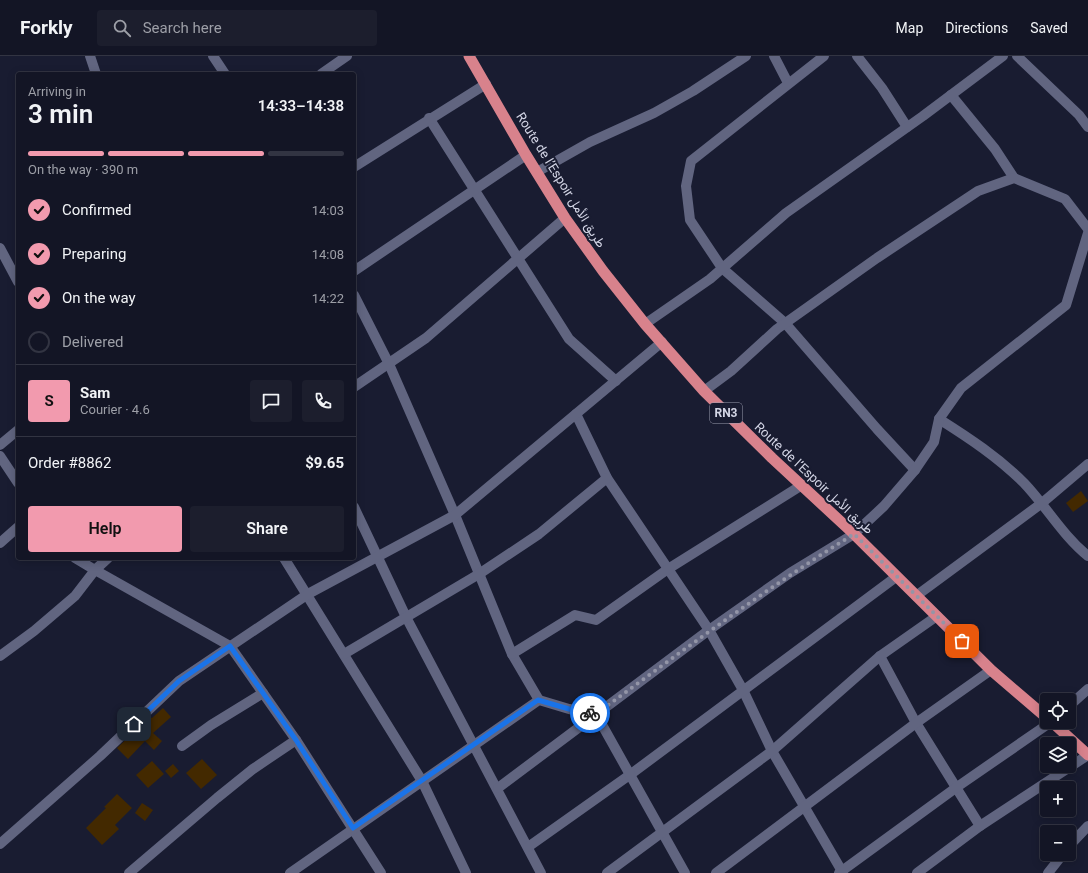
<!DOCTYPE html>
<meta charset="utf-8">
<style>
:root{--surface:#131525;--page:#1c1e2d;--text:#f1f3f6;--muted:#9d9fa7;--line:#323442;--accent:#f29aae}
body{margin:0;font-family:Roboto,Vazirmatn,sans-serif;background:var(--page);color:var(--text);height:100vh;display:flex;flex-direction:column;font-size:15px;white-space:nowrap}
*{box-sizing:border-box;margin:0}
p{font-size:13px;color:var(--muted)}
.icon{flex:none;width:22px;height:22px;fill:none;stroke:currentColor;stroke-width:2;stroke-linecap:round;stroke-linejoin:round}
.map{position:relative;flex:1;overflow:hidden}
.drawer{position:absolute;left:16px;top:16px;width:340px;height:488px;display:flex;flex-direction:column;background:var(--surface);border-radius:4px;box-shadow:0 2px 10px #0003,0 0 0 1px var(--line)}
.drawer>*{flex:none}
.buttons{position:absolute;left:1040px;top:637px;display:grid;gap:8px}
.buttons a{display:grid;place-items:center;width:36px;height:36px;border-radius:4px;background:var(--surface);box-shadow:0 2px 10px #0003,0 0 0 1px var(--line);font-size:20px}
.pin{position:absolute;display:grid;place-items:center;width:34px;height:34px;color:#fff;margin:-17px;border-radius:8px;box-shadow:0 2px 6px #0006}
.courier{position:absolute;display:grid;place-items:center;width:40px;height:40px;margin:-20px;border:3px solid #1a73e8;border-radius:50%;background:#fff;color:#222;box-shadow:0 1px 5px #0007}
.head em{font-style:normal;font-weight:600}
.head div{display:flex;flex-direction:column-reverse}
.head{display:flex;align-items:center;justify-content:space-between;height:68px;padding:0 12px}
h1{font-size:26px;font-weight:600;line-height:30px}
.bar{display:grid;grid-template-columns:repeat(4,1fr);gap:6px 4px;align-content:center;height:48px;padding:0 12px}
.bar i{height:5px;border-radius:3px;background:var(--line)}
.bar .current{background:var(--accent)}
.bar p{grid-column:span 4}
.line{display:flex;align-items:center;gap:10px;padding:0 12px;border-top:1px solid var(--line)}
.line div{flex:1}
.round{display:grid;place-items:center;flex:none;width:42px;height:42px;border-radius:4px;background:var(--page)}
ol{padding:0 12px;list-style:none}
li{display:flex;align-items:center;gap:12px;height:44px}
li p{margin-inline-start:auto}
li .icon{padding:4px;border-radius:50%;background:var(--accent);color:#111;stroke-width:4}
li:last-child{color:var(--muted)}
li i{width:22px;height:22px;border:2px solid var(--line);border-radius:50%}
.action{display:flex;gap:8px;margin-top:auto;padding:8px 12px}
.action a{flex:1;height:46px;border-radius:4px;background:var(--accent);color:#111;font-size:16px;font-weight:600;line-height:46px;text-align:center}
.action a+a{background:var(--page);color:var(--text)}
header{display:flex;align-items:center;gap:24px;box-sizing:border-box;height:56px;padding:0 20px;background:var(--surface);border-bottom:1px solid var(--line)}
header strong{font-size:19px}
nav{display:flex;gap:22px;margin-inline-start:auto;font-size:14px}
.search{width:280px;height:36px;background:var(--page);display:flex;align-items:center;gap:10px;box-sizing:border-box;padding:0 14px;border-radius:4px;color:var(--muted);font-size:15px}
.map>svg:first-child{display:block}
.building{fill:#432900}
.lines{fill:none;stroke-linecap:round;stroke-linejoin:round}
.minor{stroke:#616580;stroke-width:10}
.trunk{stroke:#d8828c;stroke-width:11}
.done{stroke:#9395a7;stroke-width:4;stroke-dasharray:0 7.2}
.route{stroke:#1a73e8;stroke-width:5}
.labels{text-anchor:middle;dominant-baseline:central;stroke-width:4;stroke-linejoin:round;paint-order:stroke}
.shield{fill:#191c31;stroke:#9c9eb0;stroke-width:1}
.shield-label{font-size:12px;font-weight:bold;fill:#d4d6e6}
.street-label{font-size:13px;fill:#d4d6e6;stroke:#191c31}
</style>
<header>
<strong>Forkly</strong>
<div class="search"><svg class="icon" aria-label="search" viewBox="0 0 24 24"><circle cx="10" cy="10" r="6"/><path d="M15 15l6 6"/></svg>Search here</div>
<nav><a>Map</a><a>Directions</a><a>Saved</a></nav>
</header>
<div class="map">
<svg width="1088" height="817" viewBox="0 0 1088 817">
<rect width="100%" height="100%" fill="#191c31"/>
<g class="building">
<path d="M1081,435L1088,445L1073,456L1066,447Z"/>
<path d="M163,652L171,661L153,677L162,685L154,694L145,685L128,703L117,692L150,661L152,662Z"/>
<path d="M202,703L217,719L201,733L186,717Z"/>
<path d="M152,705L164,718L148,732L136,719Z"/>
<path d="M173,708L179,715L171,722L165,715Z"/>
<path d="M117,738L132,752L115,769L119,773L102,789L86,772L106,752L104,751Z"/>
<path d="M142,747L153,754L145,765L135,757Z"/>
</g>
<g class="lines">
<g class="minor">
<path d="M90,0L96,18"/>
<path d="M213,0L225,18"/>
<path d="M774,0L788,27"/>
<path d="M824,0L691,105L686,130L690,164L722,212L785,267L877,373L915,414"/>
<path d="M857,0L882,32L907,71"/>
<path d="M1017,0L1079,59L1088,71"/>
<path d="M321,18L347,0"/>
<path d="M951,39L995,93L1014,122"/>
<path d="M429,62L569,283L616,325"/>
<path d="M354,111L486,28"/>
<path d="M537,116L590,86L654,57L693,35L746,0"/>
<path d="M0,192L18,226"/>
<path d="M354,215L526,99"/>
<path d="M354,239L389,308L455,459L512,598L539,644"/>
<path d="M645,268L710,223L786,157L923,60L1003,0"/>
<path d="M354,331L426,282L565,162"/>
<path d="M704,335L731,315L777,273L877,202L978,135L1014,122L1065,143L1088,173"/>
<path d="M576,358L607,422L709,574L743,634L772,695L843,817"/>
<path d="M939,363C969,382 998,401 1024,427C1046,450 1063,480 1088,500"/>
<path d="M0,389L18,374"/>
<path d="M0,400L18,427"/>
<path d="M354,451L406,561L541,817"/>
<path d="M0,487L18,471"/>
<path d="M75,502L95,514L108,502"/>
<path d="M284,502L422,725L466,817"/>
<path d="M916,540L1042,447L1088,408"/>
<path d="M344,598L479,518L539,478L607,422"/>
<path d="M512,598L575,559L596,564L668,513L802,429"/>
<path d="M0,600L34,575L75,540L95,514L230,590L296,684L381,817"/>
<path d="M880,600L916,667L980,770"/>
<path d="M1069,650L1088,633"/>
<path d="M182,690L211,669L263,637"/>
<path d="M498,732L709,574L790,517L854,478L884,450L915,414L934,386L939,363L961,332L1066,249L1088,177"/>
<path d="M0,788L100,700L179,625L308,538L455,459L662,286"/>
<path d="M1069,790L1088,770"/>
<path d="M528,791L631,718L896,521"/>
<path d="M129,817L217,742L253,713L296,684"/>
<path d="M290,817L539,644L569,653L596,658L685,817"/>
<path d="M607,817L772,695L880,600L937,560"/>
<path d="M716,817L916,667L991,614"/>
<path d="M839,817L957,731L1051,666"/>
<path d="M917,817L980,770L1088,699"/>
<path d="M1048,817L1063,798"/>
</g>
<g class="trunk">
<path d="M469,0L526,99L565,162L603,215L645,268L704,335L772,402L854,478L991,614L1047,662"/>
<path d="M1052,666L1088,699"/>
</g>
</g>
<g class="lines">
<path class="done" d="M590,657L596,658C681,596 765,533 854,478L962,585"/>
<path class="route" d="M134,668L179,625L230,590L296,684L353,772L538,644L569,653L590,657"/>
</g>
<g class="labels">
<rect class="shield" x="710" y="347" width="32" height="20" rx="3"/>
<g class="shield-label">
<text x="726" y="357">RN3</text>
</g>
<g class="street-label">
<text transform="translate(561 124) rotate(58)">Route de l’Espoir طريق الأمل</text>
<text transform="translate(814 422) rotate(43)">Route de l’Espoir طريق الأمل</text>
</g>
</g>
</svg>
<div class="buttons">
<a><svg class="icon" aria-label="locate" viewBox="0 0 24 24"><circle cx="12" cy="12" r="6"/><path d="M12 2v4M12 18v4M2 12h4M18 12h4"/></svg></a>
<a><svg class="icon" aria-label="layers" viewBox="0 0 24 24"><path d="M12 4l9 5-9 5-9-5zM3 14l9 5 9-5"/></svg></a>
<a>+</a>
<a>−</a>
</div>
<div class="pin" style="left:962px;top:585px;background:#ea580c"><svg class="icon" aria-label="bag" viewBox="0 0 24 24"><path d="M5 8h14l-1 12H6zM9 8a3 3 0 0 1 6 0"/></svg></div>
<div class="pin" style="left:134px;top:668px;background:#1f2937"><svg class="icon" aria-label="home" viewBox="0 0 24 24"><path d="M3 11l9-7 9 7M6 9v11h12V9"/></svg></div>
<div class="courier" style="left:590px;top:657px"><svg class="icon" aria-label="bike" viewBox="0 0 24 24"><circle cx="6" cy="16" r="4"/><circle cx="18" cy="16" r="4"/><path d="M6 16l4-8h5l3 8M10 8l3 8H6M13 5h3"/></svg></div>
<section class="drawer">
<div class="head"><div><h1>3 min</h1><p>Arriving in</p></div><em>14:33–14:38</em></div>
<div class="bar"><i class="current"></i><i class="current"></i><i class="current"></i><i></i><p>On the way · 390 m</p></div>
<ol>
<li><svg class="icon" aria-label="check" viewBox="0 0 24 24"><path d="M5 12l5 5 9-10"/></svg>Confirmed<p>14:03</p></li>
<li><svg class="icon" aria-label="check" viewBox="0 0 24 24"><path d="M5 12l5 5 9-10"/></svg>Preparing<p>14:08</p></li>
<li><svg class="icon" aria-label="check" viewBox="0 0 24 24"><path d="M5 12l5 5 9-10"/></svg>On the way<p>14:22</p></li>
<li><i></i>Delivered</li>
</ol>
<div class="line" style="height:72px"><b class="round" style="background:var(--accent);color:#111">S</b><div><b>Sam</b><p>Courier · 4.6</p></div><a class="round"><svg class="icon" aria-label="chat" viewBox="0 0 24 24"><path d="M4 5h16v11H9l-5 4z"/></svg></a><a class="round"><svg class="icon" aria-label="phone" viewBox="0 0 24 24"><path d="M5 4h4l2 5-3 2q2 4 5 5l2-3 5 2v4C11 20 4 13 5 4z"/></svg></a></div>
<div class="line" style="height:52px"><div>Order #8862</div><b>$9.65</b></div>
<div class="action"><a>Help</a><a>Share</a></div>
</section>
</div>
